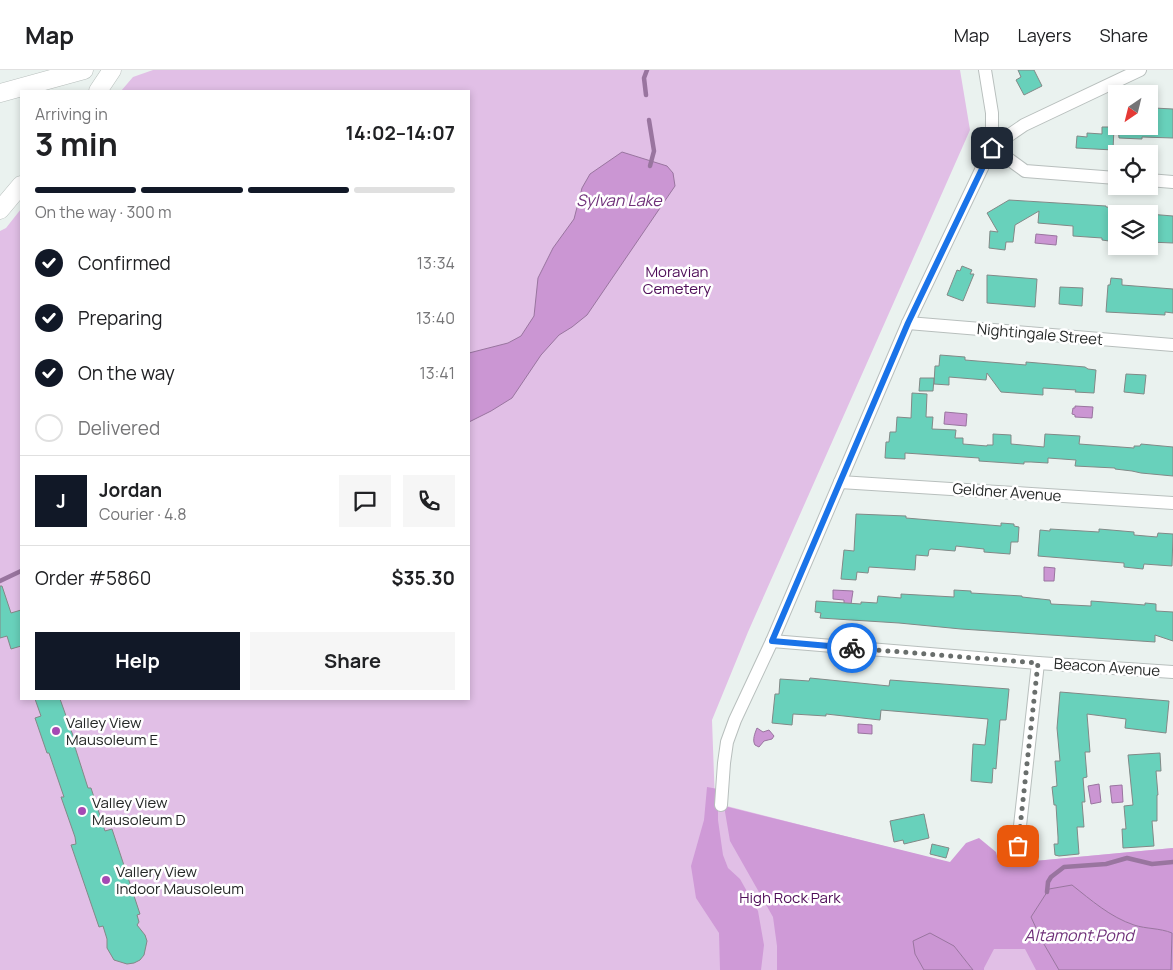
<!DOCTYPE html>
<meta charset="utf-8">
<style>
:root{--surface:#fff;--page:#f6f6f6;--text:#202124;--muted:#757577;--line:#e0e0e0;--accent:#111827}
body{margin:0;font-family:Manrope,sans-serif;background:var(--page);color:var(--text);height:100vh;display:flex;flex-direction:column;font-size:19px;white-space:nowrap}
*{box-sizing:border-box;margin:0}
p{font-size:16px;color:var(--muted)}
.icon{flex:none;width:28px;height:28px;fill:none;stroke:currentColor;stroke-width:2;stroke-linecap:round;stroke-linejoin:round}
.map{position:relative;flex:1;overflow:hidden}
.details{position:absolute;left:20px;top:20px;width:450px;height:610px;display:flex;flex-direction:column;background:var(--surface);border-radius:0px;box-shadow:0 2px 8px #0003}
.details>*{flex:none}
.needle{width:32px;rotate:215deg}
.tools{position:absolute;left:1108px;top:15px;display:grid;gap:10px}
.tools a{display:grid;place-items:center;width:50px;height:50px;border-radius:0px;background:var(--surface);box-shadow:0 2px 8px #0003;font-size:25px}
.pin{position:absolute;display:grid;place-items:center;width:42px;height:42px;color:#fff;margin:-21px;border-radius:10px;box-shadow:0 2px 8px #0006}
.courier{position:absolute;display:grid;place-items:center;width:50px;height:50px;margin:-25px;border:4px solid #1a73e8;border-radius:50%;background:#fff;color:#222;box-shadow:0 1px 6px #0007}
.head em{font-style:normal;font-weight:700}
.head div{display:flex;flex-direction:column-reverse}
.head{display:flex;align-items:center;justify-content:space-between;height:85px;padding:0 15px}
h1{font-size:32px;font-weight:700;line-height:38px}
.bar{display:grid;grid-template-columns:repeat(4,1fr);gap:8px 5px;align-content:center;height:60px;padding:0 15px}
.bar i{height:6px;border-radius:4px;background:var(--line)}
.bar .active{background:var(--accent)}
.bar p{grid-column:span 4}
.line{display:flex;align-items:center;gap:12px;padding:0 15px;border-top:1px solid var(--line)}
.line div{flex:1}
.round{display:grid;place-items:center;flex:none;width:52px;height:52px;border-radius:0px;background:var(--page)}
ol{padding:0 15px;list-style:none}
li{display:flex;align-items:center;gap:15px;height:55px}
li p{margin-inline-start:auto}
li .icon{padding:5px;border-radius:50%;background:var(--accent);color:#fff;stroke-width:4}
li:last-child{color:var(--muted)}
li i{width:28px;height:28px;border:2px solid var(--line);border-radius:50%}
.cta{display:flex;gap:10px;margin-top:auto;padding:10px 15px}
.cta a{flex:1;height:58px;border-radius:0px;background:var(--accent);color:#fff;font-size:20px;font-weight:700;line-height:58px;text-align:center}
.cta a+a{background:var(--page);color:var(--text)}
header{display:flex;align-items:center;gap:30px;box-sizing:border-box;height:70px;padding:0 25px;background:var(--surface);border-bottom:1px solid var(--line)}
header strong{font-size:24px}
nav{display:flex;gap:28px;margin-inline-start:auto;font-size:18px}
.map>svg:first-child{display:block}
.green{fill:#e1bfe6}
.forest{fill:#cf9ad7}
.water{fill:#cb96d3;stroke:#99759f}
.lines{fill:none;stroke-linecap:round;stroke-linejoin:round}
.stream{stroke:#99759f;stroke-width:4.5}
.building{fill:#68d1bb;stroke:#828987}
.street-casing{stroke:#b8bfbd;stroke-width:14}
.secondary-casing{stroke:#b8bfbd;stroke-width:19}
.street{stroke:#fff;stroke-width:12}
.secondary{stroke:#fff;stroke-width:18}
.done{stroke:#696e6c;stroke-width:5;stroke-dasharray:0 9}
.route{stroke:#1a73e8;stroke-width:6}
.poi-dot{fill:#a549b4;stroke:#fff;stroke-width:2}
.labels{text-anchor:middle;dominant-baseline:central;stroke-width:5;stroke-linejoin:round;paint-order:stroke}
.park-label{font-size:15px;fill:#4e0d58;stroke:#fff}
.street-label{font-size:15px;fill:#242726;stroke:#fff}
.poi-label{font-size:15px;fill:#242726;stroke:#fff;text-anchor:start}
.water-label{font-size:16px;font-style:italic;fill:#70317a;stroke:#fff}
</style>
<header>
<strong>Map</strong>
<nav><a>Map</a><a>Layers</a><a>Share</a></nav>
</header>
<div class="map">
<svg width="1173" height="900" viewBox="0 0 1173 900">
<rect width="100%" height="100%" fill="#eaf2ef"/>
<path class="green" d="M153,0H960L970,60L748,562L712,650L715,733L951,793L1004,794L1173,778V900H0V161L6,158L21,139V629H469V21H121L133,7Z"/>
<g class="forest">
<path d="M707,717L718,719V750L723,785L728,798L740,809L758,841L764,875L761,900H720L719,863L696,828L691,796L704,750Z"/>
<path d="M724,736L950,792L966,773L979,768L996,782L999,793L1004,794L1173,778V900H1171L1172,863C1160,858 1146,859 1134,855C1110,847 1091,830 1072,815L1049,819L1031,847L1041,869L1059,900H1036L1025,879H994L984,898V900H973L954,876L915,884L924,900H777V876L773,847L730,771Z"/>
</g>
<g class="water">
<path d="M622,82L667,96L673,103L675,116L587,245L572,257L559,265L541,285L512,328L491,341L469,352V283L508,273L521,266L534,246L538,208L553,178L574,149L582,118L590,104Z"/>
<path d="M1036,164L1057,166L1056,175L1035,173Z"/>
<path d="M1075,336L1093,337L1092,348L1075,347V345L1072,344L1073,338H1075Z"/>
<path d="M945,342L967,344L966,356L944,354Z"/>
<path d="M1044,497L1055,498L1054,511H1044Z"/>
<path d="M833,520L853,521L851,534H844V530L833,529Z"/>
<path d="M858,654L872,655V664L858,663Z"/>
<path d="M757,658L763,662L769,660L774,666L772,669L764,671L759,677L755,675C752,670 755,663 757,658Z"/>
<path d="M1099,714L1101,732L1091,734L1088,716Z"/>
<path d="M1122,715L1123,732L1112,733L1110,716Z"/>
<path d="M1072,815C1091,830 1110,847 1134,855C1146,859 1160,858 1172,863L1171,900H1059L1041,869L1031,847L1049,819Z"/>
<path d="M930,863L954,876L973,900H924L915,884L913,871Z"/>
</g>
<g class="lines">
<g class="stream">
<path d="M646,25L644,8L647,0"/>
<path d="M649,50L654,81L650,96"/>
<path d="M0,511L21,501"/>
<path d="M1047,822L1048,812L1051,807L1064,797L1106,794L1127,788L1152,794L1173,792"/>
</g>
</g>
<g class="building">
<path d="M1018,0H1034L1042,16L1024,25L1016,10L1021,7Z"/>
<path d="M1154,38L1173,39V68L1142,67V69L1119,68L1118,56H1153Z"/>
<path d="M1102,57H1114L1113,80L1076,78L1077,66L1087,67V63L1102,64Z"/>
<path d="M1009,130L1106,136V137L1116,138V172L1102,170V168L1073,166V156L1038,153L1039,141L1015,155L1013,172H1006L1005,180L989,178L990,161L998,162L987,143Z"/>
<path d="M1149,144L1173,146V173L1149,172Z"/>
<path d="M962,196L972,200L970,204H974L963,231L947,225L957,200L960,201Z"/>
<path d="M987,205L1037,209L1035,237L987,233Z"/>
<path d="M1111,208L1122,209V215L1173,219V243L1165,242V245L1106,242L1108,215H1110Z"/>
<path d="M1060,217L1083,218L1082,236L1059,234Z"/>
<path d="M940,285L965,287V290L1026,295V292L1085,297L1088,299L1096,300L1094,323L1075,322L1076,320L1043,318V325L1001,322L987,303L986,310L949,307V315L934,314L935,296H939Z"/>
<path d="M1126,304L1146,305L1144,324L1124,322Z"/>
<path d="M920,308H934L933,321H919Z"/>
<path d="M912,323L927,324L926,347H933L932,359L956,360L955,368H963V374L987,376V375H993V364L1011,365V374L1044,377L1045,364L1080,366L1079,374L1134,378V376H1140L1141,374L1173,377V406L1141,403L1132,401L1115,399V398L1075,396L1076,390L1048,388V393L1031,392H1024V394L979,391V388L905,383V389L885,388L886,372H889L890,362H896L897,347L911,348Z"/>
<path d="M856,444L906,446V448L1001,456V453L1014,454V456L1019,457L1018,472H1011L1010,484L984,482V479L956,476L955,481L931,479L929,480L928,486L916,485L915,500L869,497L868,503L857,502L856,510L841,509L844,480L854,481Z"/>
<path d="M1050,459L1099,462V459L1134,462V465L1157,467L1158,463L1173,464L1172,496L1144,494L1143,499L1124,497V493L1038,486L1040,460L1050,461Z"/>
<path d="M0,516H2L11,543L21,540V576L11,579L7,566L0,568Z"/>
<path d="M954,520L971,521V523L1022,526V527L1050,530L1051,534L1091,536V531L1145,535V533L1156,534V541L1173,542V571L1155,565V572L961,559L899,553L820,548L821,543L815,542L816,531L861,534V532L877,533L878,526L901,528V524L954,527Z"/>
<path d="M810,608L889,616L890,610L1009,619L1006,650H1000L996,699L993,698L992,713L971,711L973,674L985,675L988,649L881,640L880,650L826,644V646L793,644L792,655L772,653L775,624H779L780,609L809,611Z"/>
<path d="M1060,622L1169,631L1166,663L1125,658L1126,649L1087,644L1090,682H1085L1087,707L1083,708L1085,732H1082L1084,757H1077L1079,784L1059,786L1055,785L1054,774H1058V767L1056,735H1054L1052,717L1057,716L1055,691H1060L1057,658Z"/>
<path d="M35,629H60L76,674H74L88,718H91L105,761L112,759L140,844L137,845L139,852L137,855L145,865L147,871L144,885L140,890L134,893L127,894L114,890L107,878V869L103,856L99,857L71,775L76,774L75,767L61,727H64L49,683H47L35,648L41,646Z"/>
<path d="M1160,683L1161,701H1156L1158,725H1157V751H1152L1154,776L1123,778L1122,759H1126L1124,736L1133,735L1128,685Z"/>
<path d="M924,744L929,768L904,774L903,770L894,772L890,751Z"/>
<path d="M932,774L949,778L946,788L930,784Z"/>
</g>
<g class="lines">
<defs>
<g id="street">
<path d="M1116,108L1025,101L992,77L1024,55L1140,0"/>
<path d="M1149,110L1173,112"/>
<path d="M908,253L1173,275"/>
<path d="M840,412L1173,433"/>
<path d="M772,571L1038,593L1173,602"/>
<path d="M721,735L724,693L727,672L735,650L772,571L908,253L992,77V43L985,0"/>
<path d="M1017,783L1038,593"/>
</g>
<g id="secondary">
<path d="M98,21L112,0"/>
<path d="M0,23L84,0"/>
<path d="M0,140L21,115"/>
</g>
</defs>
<use href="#street" class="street-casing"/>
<use href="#secondary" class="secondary-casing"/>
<use href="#street" class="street"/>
<use href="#secondary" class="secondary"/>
</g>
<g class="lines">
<path class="done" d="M852,578L1038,593L1018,776"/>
<path class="route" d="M852,578L772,571L908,253L992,78"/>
</g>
<g class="poi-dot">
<circle cx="56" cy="661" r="5"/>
<circle cx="82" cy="741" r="5"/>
<circle cx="106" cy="810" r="5"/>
</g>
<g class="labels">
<g class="park-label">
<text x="677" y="201">Moravian<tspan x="677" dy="17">Cemetery</tspan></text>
<text x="790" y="827">High Rock Park</text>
</g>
<g class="street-label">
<text transform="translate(1040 264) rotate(5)">Nightingale Street</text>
<text transform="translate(1007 422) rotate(4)">Geldner Avenue</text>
<text transform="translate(1107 597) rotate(4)">Beacon Avenue</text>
</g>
<g class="poi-label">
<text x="66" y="652">Valley View<tspan x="66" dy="17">Mausoleum E</tspan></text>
<text x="92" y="732">Valley View<tspan x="92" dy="17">Mausoleum D</tspan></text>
<text x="116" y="801">Vallery View<tspan x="116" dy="17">Indoor Mausoleum</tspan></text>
</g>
<g class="water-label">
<text x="619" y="130">Sylvan Lake</text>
<text x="1079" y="865">Altamont Pond</text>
</g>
</g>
</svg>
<div class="tools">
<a><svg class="needle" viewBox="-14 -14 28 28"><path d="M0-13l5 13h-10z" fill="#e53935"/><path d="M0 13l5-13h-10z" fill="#757577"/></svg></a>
<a><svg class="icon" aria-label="locate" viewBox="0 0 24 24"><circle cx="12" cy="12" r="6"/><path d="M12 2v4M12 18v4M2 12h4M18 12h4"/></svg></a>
<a><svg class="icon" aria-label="layers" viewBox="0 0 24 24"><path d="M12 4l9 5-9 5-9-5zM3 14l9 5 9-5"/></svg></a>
</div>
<div class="pin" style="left:1018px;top:776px;background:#ea580c"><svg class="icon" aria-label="bag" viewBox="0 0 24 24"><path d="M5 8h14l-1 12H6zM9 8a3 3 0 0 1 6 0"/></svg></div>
<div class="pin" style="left:992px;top:78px;background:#1f2937"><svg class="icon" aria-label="home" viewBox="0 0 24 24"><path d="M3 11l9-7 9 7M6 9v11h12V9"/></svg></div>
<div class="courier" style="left:852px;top:578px"><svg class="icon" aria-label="bike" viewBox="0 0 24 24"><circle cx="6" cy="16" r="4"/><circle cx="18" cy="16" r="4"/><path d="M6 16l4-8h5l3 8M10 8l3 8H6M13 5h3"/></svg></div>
<section class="details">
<div class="head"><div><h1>3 min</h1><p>Arriving in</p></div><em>14:02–14:07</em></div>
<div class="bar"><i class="active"></i><i class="active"></i><i class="active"></i><i></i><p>On the way · 300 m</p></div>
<ol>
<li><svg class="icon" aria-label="check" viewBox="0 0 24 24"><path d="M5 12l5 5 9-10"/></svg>Confirmed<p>13:34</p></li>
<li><svg class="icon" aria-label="check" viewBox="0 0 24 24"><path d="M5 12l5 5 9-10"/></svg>Preparing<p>13:40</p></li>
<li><svg class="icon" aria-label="check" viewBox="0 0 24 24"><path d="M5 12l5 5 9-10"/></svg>On the way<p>13:41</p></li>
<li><i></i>Delivered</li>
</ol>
<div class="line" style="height:90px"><b class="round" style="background:var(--accent);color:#fff">J</b><div><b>Jordan</b><p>Courier · 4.8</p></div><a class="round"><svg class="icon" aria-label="chat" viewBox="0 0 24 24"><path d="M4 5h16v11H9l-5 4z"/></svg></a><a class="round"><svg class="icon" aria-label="phone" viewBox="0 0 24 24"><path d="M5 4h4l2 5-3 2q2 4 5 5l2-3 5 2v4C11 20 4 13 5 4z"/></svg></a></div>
<div class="line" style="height:65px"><div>Order #5860</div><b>$35.30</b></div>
<div class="cta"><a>Help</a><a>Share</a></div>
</section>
</div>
